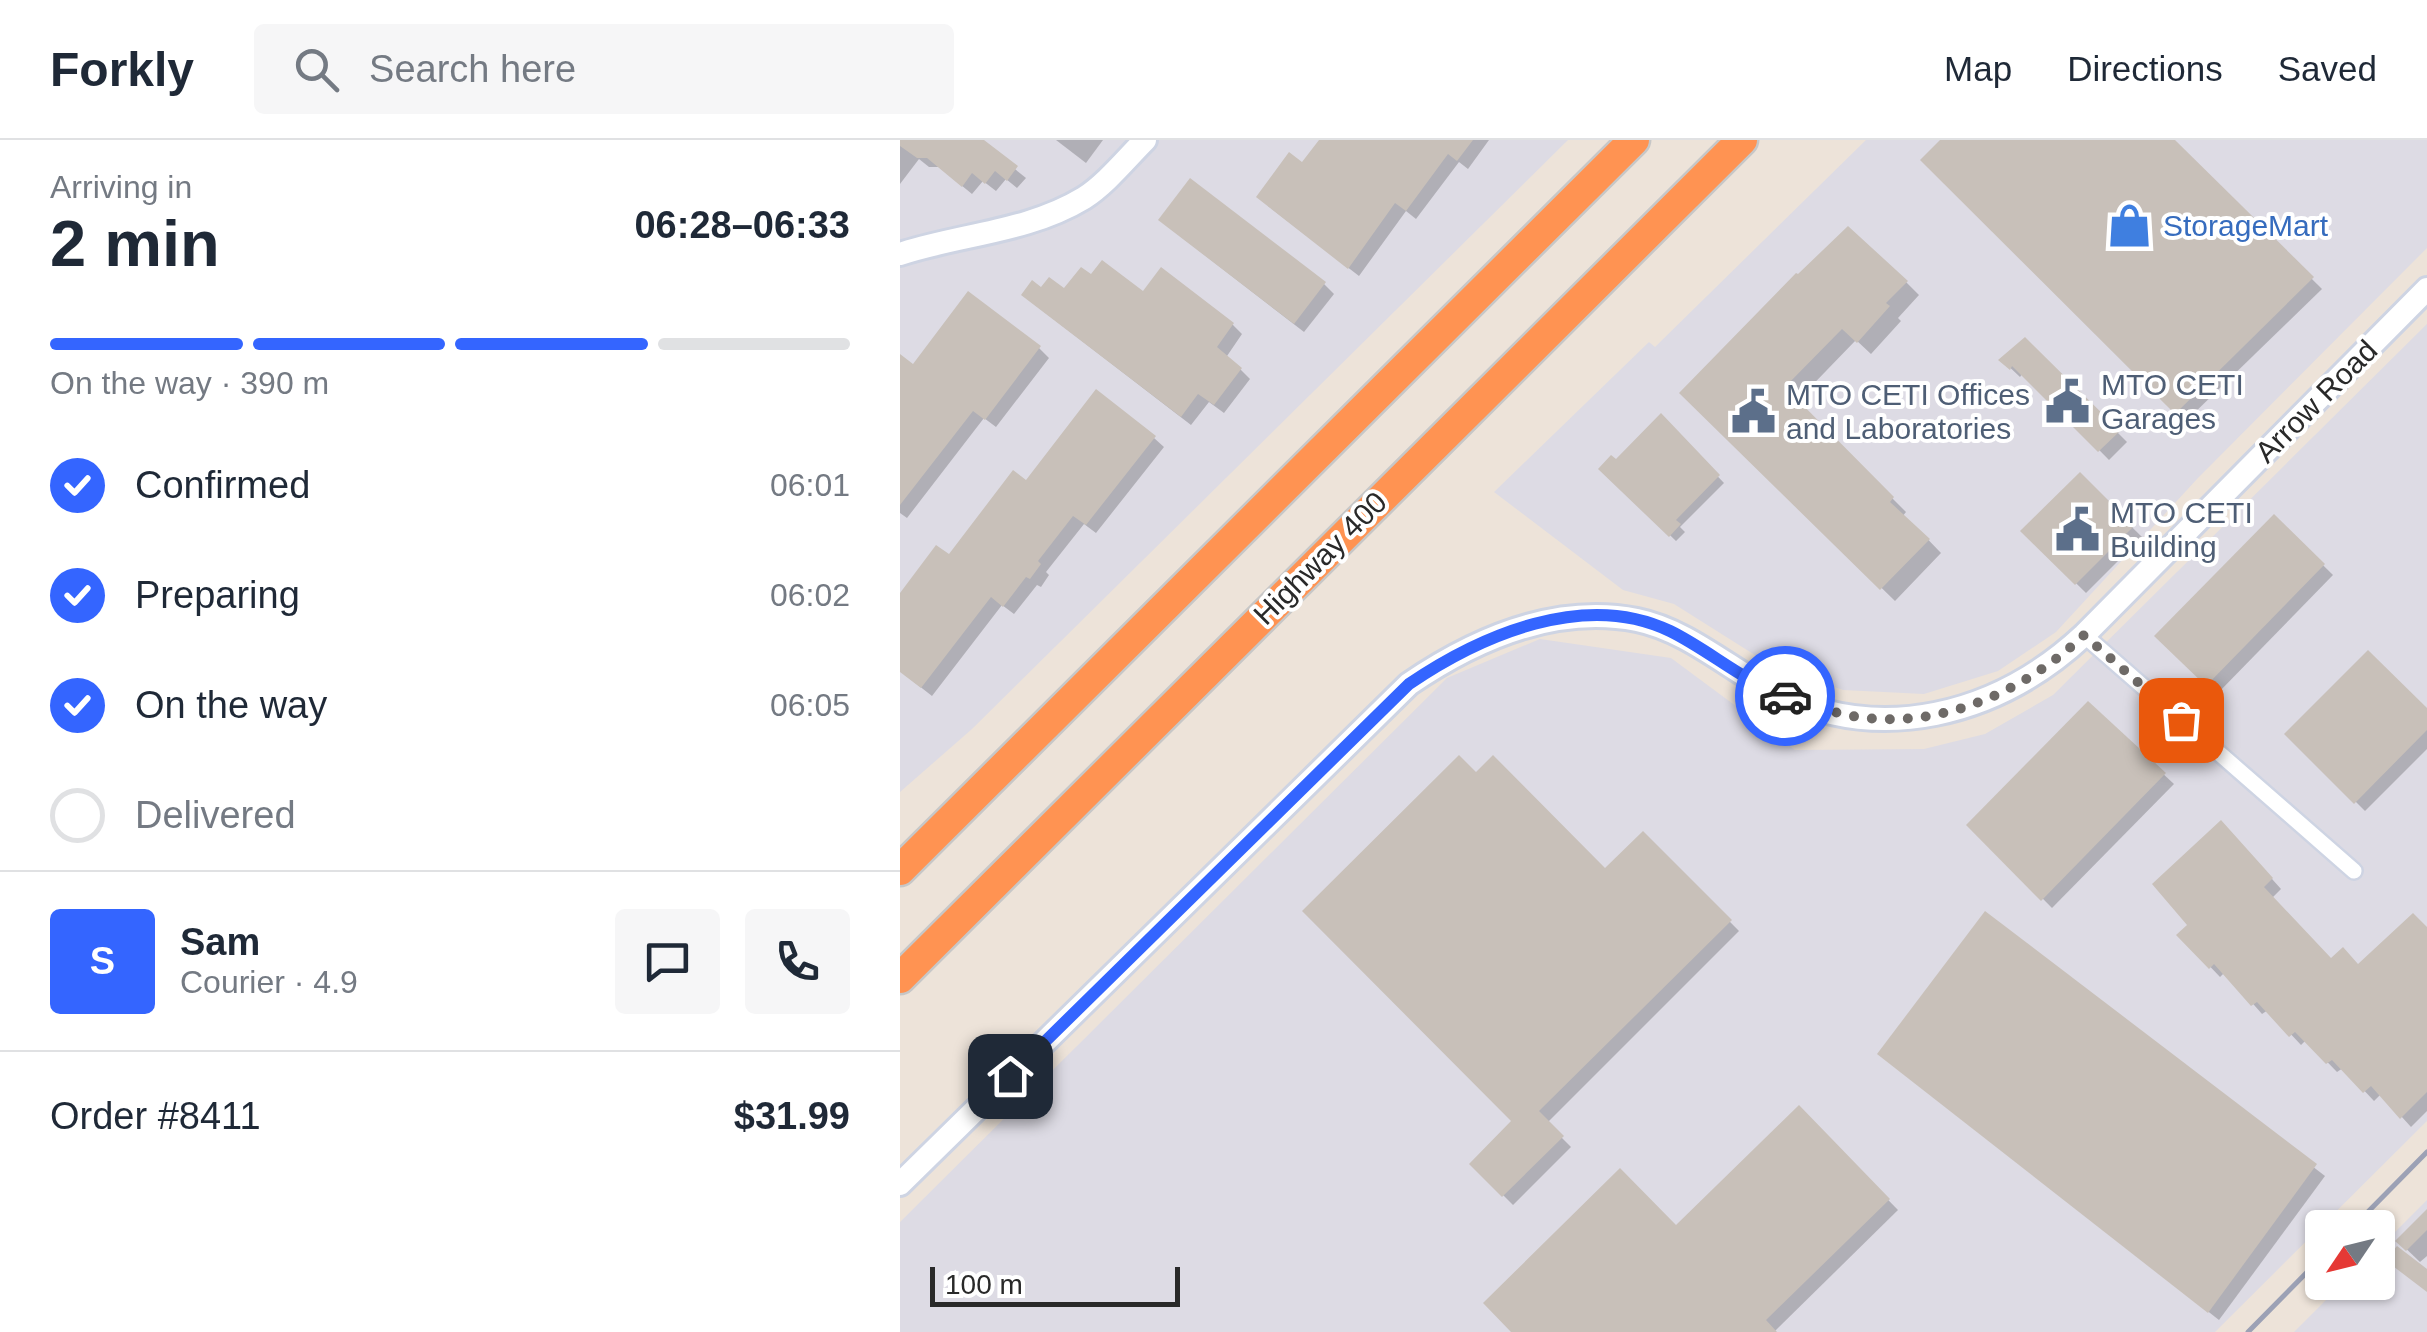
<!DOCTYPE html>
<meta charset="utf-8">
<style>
:root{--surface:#fff;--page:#f6f6f7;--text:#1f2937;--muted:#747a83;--line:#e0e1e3;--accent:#3465ff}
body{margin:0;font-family:Helvetica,sans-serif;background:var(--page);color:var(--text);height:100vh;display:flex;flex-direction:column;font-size:38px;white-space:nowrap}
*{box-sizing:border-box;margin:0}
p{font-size:32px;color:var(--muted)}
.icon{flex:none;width:55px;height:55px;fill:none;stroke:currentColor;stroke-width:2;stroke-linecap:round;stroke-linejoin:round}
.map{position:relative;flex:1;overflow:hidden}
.drawer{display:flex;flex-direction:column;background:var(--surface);width:900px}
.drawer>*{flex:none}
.needle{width:65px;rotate:235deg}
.buttons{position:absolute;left:1405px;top:1070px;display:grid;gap:20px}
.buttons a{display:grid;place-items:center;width:90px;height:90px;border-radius:10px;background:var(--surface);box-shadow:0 2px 8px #0004;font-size:50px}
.scale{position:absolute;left:30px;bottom:25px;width:250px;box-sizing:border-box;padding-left:10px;border:5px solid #292929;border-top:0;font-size:28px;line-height:35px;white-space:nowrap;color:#292929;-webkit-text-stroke:8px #fff;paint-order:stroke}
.pin{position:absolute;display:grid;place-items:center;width:85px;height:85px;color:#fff;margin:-42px;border-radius:20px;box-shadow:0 5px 15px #0006}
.courier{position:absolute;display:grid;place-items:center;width:100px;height:100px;margin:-50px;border:8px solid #3465ff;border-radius:50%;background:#fff;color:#222;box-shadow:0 2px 12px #0007}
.summary em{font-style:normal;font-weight:700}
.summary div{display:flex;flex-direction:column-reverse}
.summary{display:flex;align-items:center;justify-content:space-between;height:170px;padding:0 50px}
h1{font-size:65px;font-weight:700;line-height:75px}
.bar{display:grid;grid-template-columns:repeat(4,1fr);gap:15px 10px;align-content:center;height:120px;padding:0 50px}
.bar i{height:12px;border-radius:8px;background:var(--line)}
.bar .current{background:var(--accent)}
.bar p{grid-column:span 4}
.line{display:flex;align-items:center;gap:25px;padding:0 50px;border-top:2px solid var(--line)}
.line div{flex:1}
.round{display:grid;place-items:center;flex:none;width:105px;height:105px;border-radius:10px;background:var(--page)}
ol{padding:0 50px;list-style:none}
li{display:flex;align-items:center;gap:30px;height:110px}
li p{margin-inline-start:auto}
li .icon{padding:10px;border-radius:50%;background:var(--accent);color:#fff;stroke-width:4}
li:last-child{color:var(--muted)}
li i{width:55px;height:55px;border:5px solid var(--line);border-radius:50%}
header{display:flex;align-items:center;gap:60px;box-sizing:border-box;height:140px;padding:0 50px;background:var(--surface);border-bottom:2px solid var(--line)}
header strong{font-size:48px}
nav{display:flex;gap:55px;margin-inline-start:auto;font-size:35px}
.search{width:700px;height:90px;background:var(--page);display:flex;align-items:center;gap:25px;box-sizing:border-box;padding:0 35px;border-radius:10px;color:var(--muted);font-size:38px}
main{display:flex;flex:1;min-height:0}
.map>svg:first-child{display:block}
.industrial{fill:#dddbe4}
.shadow{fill:#0003}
.building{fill:#c8c0b9}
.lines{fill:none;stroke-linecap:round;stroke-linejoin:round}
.street-casing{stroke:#ced4e3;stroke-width:20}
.secondary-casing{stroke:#ced4e3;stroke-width:28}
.highway-casing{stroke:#c7c7c7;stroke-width:35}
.street{stroke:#fff;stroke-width:15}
.secondary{stroke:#fff;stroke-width:22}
.highway{stroke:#ff9352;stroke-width:30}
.rail{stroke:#9ca1b5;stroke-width:5}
.done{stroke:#6e6a67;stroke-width:10;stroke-dasharray:0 18}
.route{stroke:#3465ff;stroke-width:12}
.labels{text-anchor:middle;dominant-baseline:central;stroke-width:8;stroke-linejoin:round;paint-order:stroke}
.shop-label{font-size:30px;fill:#366cbe;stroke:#fff;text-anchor:start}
.service-label{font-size:30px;fill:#4e5e75;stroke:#fff;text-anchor:start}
.street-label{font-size:30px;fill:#292929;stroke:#fff}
</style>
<header>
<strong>Forkly</strong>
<div class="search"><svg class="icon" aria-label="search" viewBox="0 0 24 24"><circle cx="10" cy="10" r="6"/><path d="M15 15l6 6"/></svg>Search here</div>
<nav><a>Map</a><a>Directions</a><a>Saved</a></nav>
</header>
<main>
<section class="drawer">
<div class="summary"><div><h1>2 min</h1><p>Arriving in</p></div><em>06:28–06:33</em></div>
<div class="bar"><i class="current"></i><i class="current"></i><i class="current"></i><i></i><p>On the way · 390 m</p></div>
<ol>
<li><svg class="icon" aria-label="check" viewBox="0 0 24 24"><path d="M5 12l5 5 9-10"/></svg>Confirmed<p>06:01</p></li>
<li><svg class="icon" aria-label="check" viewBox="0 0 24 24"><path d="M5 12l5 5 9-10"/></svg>Preparing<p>06:02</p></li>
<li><svg class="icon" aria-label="check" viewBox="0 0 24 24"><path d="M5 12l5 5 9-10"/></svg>On the way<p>06:05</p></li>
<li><i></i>Delivered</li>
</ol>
<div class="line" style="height:180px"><b class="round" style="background:var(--accent);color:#fff">S</b><div><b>Sam</b><p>Courier · 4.9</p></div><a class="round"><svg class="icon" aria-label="chat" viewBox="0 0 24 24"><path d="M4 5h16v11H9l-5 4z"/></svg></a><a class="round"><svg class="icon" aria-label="phone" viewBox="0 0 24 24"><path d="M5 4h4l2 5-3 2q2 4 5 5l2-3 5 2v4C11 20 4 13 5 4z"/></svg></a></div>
<div class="line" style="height:130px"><div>Order #8411</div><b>$31.99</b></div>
</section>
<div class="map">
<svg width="1527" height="1192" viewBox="0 0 1527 1192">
<rect width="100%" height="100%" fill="#ede3d9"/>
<g class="industrial">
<path d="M0,0H668L72,589L0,652Z"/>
<path d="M966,0H1527V108L1298,338L1156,492L1098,531L1024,554L943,550L866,522L774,464L723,450L594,352L749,202L755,207Z"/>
<path d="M1527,184V981L1315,1192H0V1082L547,538L640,499L771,518L895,610L1024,609L1085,594L1153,555Z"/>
<path d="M1527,1060V1192H1394L1443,1143L1478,1142V1109Z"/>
</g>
<g class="shadow">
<path d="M0,0H79L126,38L117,48L106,39L96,51L83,41L72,54L39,27H29L19,19L0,44Z"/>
<path d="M156,0H203L186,23Z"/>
<path d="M422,0H589L568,29L559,22L516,79L506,71L459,136L368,66Z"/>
<path d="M1044,0H1272L1422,149L1286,281L1024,20Z"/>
<path d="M271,89L424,144L434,154L404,192Z"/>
<path d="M1006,142L1019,155L998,178L1001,181L971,214L956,200L896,262L1006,372L1002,377L1015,386L1041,413L995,461L782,253Z"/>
<path d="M142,151L243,155L333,185L342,194L327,216L350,239L324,273L309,262L291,285L134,164Z"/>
<path d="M1125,200L1227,302L1209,320L1123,233L1120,237L1102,220Z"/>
<path d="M139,208L149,218L96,287L84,278L7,378L0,373V220L14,227Z"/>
<path d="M761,277L824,343L780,387L785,392L776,401L702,329L716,323Z"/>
<path d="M254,298L264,307L196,393L184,384L146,432L149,435L141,447L137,445L114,474L102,465L32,556L0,531V457L49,417Z"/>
<path d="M1180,336L1242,397L1186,453L1123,391Z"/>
<path d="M1374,377L1433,435L1317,554L1258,496Z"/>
<path d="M1188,564L1274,644L1152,768L1070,685Z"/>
<path d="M1527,572V609L1465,671L1388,594Z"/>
<path d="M576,636L705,732L743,694L839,791L647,983L671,1007L613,1065L572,1024L615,981Z"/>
<path d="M1331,693L1381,749L1372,758L1431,821L1458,827L1527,791V971L1511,987L1481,954L1474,961L1443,928L1437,932L1406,900L1401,905L1368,870L1362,874L1325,832L1320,837L1280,795L1291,785Z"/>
<path d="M1085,774L1425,1036L1319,1180L990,923Z"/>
<path d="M899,969L998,1070L874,1192L776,1089Z"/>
<path d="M1527,1073V1116L1520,1122L1498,1101Z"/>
</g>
<g class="building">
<path d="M0,0H84L118,26L107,41L95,31L85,44L72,33L62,47L27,18H17L0,6Z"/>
<path d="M419,0H573L557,21L548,14L506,71L495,63L448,129L356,57L389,12L402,22Z"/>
<path d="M1040,0H1275L1414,137L1275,274L1020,20Z"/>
<path d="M290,38L426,142L394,184L258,80Z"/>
<path d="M948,86L1008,141L986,163L990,166L957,203L942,189L885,247L994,357L990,362L1030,399L980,450L779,253L896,133L898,134Z"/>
<path d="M202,120L243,151L261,127L334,183L317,207L342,228L314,265L298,254L281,277L121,155L132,140L141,147L149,137L164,148L181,127L191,134Z"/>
<path d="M68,151L141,206L85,280L73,271L0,365V214L13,224Z"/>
<path d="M1125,197L1220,291L1198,312L1112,226L1110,230L1098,220Z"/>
<path d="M196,249L256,296L186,385L173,376L138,421L141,424L130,439L126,437L103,467L91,457L21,548L0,532V453L36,405L49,414L113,330L126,340Z"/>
<path d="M761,273L820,335L776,380L781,384L769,397L698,329L711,315L716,319Z"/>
<path d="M1180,332L1234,386L1175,445L1120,391Z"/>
<path d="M1374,374L1425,424L1306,546L1254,496Z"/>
<path d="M1468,510L1527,568V590L1454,664L1384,594Z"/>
<path d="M1188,561L1266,633L1141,761L1066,685Z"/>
<path d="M559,615L576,632L593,615L705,728L743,691L832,780L639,971L664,996L602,1057L569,1024L611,981L402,771Z"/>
<path d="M1321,680L1373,738L1364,747L1431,818L1443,807L1458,824L1513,773L1527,787V952L1500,979L1471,946L1463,953L1432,920L1426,924L1395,892L1389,897L1357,862L1351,866L1314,824L1309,829L1276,795L1287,785L1252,744Z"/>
<path d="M1085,771L1417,1024L1308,1173L977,914Z"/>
<path d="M899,965L990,1059L866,1180L877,1192H611L583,1163L720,1028L776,1085Z"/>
<path d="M1527,1069V1090L1506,1111L1495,1101Z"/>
<path d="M1497,1106L1527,1129V1152L1485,1120Z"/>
</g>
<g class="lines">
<defs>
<path id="street" d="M1184,495L1454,731"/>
<g id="secondary">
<path d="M0,114C61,94 128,92 184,58C206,44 226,19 245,0"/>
<path d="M0,1044L509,544C575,499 655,464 737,480C786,490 827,527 870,550C979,607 1098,575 1184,495L1527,149"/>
</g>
<g id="highway">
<path d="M0,730L734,0"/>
<path d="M0,838L842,0"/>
</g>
</defs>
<use href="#street" class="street-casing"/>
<use href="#secondary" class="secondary-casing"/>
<use href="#highway" class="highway-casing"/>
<use href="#street" class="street"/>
<use href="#secondary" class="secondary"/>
<use href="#highway" class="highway"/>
<g class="rail">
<path d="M1452,1088L1527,1012"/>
<path d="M1348,1192L1422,1117"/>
</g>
</g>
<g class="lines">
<path class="done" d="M885,556C907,563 929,572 952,576C1037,591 1123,553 1184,495L1281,580"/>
<path class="route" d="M110,936L509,544C581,495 685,450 770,491C809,510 844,542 885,556"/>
</g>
<defs>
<symbol id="shop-bare" viewBox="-9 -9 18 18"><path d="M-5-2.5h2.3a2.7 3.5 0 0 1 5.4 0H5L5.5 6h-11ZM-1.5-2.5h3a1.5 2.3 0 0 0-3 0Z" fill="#3f7fe0" stroke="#fff" stroke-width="2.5" paint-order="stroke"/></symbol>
<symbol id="civic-bare" viewBox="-9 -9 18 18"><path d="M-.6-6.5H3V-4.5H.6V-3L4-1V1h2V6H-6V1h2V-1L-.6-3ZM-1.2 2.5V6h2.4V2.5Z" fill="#5c6f8a" stroke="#fff" stroke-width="2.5" paint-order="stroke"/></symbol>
</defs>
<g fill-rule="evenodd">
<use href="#shop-bare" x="1198" y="54" width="63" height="63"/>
<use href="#civic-bare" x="1136" y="230" width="63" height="63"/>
<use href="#civic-bare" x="822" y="240" width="63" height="63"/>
<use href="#civic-bare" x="1146" y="358" width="63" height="63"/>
</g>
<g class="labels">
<g class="shop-label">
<text x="1263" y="85">StorageMart</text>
</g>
<g class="service-label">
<text x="1201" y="244">MTO CETI<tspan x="1201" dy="34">Garages</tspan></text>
<text x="886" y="254">MTO CETI Offices<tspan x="886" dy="34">and Laboratories</tspan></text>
<text x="1210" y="372">MTO CETI<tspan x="1210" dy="34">Building</tspan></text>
</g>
<g class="street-label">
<text transform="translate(1416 261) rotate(-45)">Arrow Road</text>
<text transform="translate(420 418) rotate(-45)">Highway 400</text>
</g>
</g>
</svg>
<div class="buttons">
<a><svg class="needle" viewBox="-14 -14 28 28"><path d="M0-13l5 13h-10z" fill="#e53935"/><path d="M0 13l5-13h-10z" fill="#747a83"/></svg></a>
</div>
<div class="scale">100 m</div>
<div class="pin" style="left:1281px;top:580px;background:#ea580c"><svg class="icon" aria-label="bag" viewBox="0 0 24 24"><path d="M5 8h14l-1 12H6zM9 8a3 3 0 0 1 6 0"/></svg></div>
<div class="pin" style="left:110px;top:936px;background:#1f2937"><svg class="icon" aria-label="home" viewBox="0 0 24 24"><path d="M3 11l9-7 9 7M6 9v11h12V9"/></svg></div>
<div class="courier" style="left:885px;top:556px"><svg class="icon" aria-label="car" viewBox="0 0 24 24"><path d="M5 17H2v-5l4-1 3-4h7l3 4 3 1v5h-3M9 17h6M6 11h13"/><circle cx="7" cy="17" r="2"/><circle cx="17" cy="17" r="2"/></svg></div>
</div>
</main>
